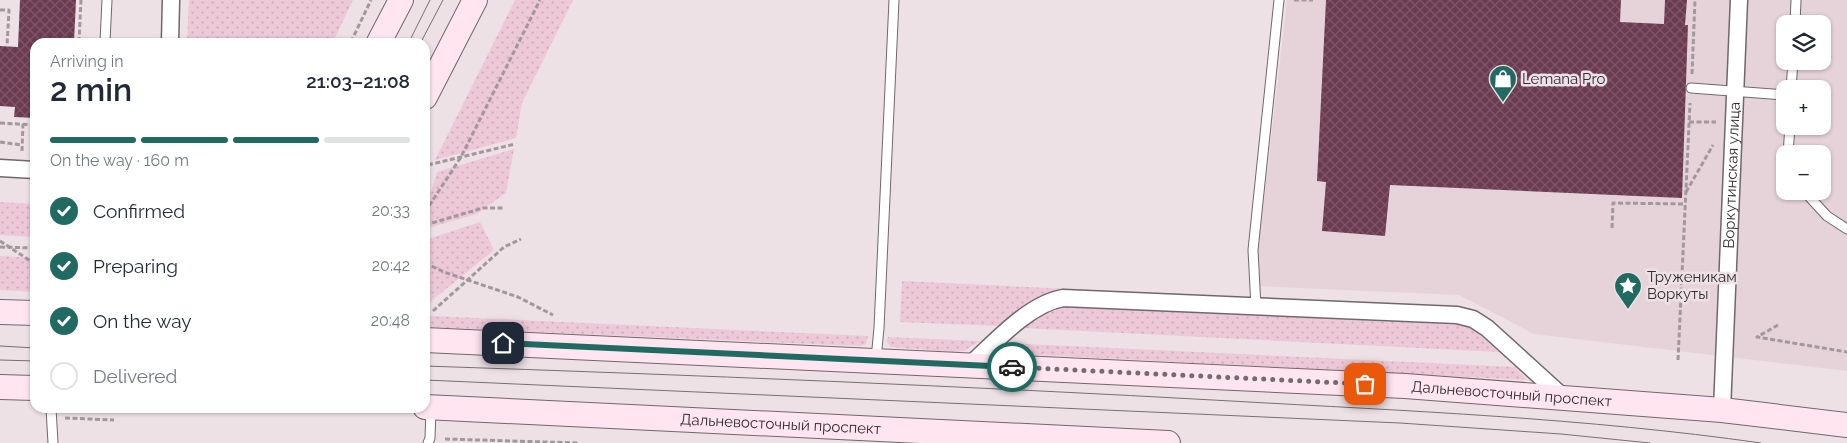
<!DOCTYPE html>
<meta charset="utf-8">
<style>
:root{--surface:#fff;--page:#f2f2f3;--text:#1f2937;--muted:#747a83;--line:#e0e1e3;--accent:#216a62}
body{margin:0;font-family:Raleway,sans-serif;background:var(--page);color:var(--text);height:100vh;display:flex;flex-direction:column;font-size:19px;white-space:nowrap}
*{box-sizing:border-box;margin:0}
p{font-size:16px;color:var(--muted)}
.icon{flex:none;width:28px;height:28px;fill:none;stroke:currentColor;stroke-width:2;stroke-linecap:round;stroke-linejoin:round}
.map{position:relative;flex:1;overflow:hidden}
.panel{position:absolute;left:30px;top:38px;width:400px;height:375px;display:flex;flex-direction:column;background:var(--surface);border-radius:15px;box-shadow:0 1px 4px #0004}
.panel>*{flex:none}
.tools{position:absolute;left:1776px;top:15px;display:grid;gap:10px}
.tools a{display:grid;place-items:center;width:55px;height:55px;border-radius:10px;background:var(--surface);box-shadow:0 1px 4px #0004;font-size:25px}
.pin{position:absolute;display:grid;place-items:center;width:42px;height:42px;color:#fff;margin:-21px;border-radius:10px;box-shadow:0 2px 8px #0006}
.courier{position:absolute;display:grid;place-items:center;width:50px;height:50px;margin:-25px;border:4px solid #216a62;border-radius:50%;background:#fff;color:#222;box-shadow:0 1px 6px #0007}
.headline em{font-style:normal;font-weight:600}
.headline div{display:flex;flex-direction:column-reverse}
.headline{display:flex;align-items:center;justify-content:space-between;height:85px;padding:0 20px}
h1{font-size:32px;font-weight:600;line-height:38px}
.bar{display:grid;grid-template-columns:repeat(4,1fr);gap:8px 5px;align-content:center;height:60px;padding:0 20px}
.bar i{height:6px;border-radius:4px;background:var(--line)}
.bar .current{background:var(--accent)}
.bar p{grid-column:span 4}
ol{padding:0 20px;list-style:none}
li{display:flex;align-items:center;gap:15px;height:55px}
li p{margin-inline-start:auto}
li .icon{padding:5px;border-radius:50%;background:var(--accent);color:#fff;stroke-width:4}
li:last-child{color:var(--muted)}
li i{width:28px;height:28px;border:2px solid var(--line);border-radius:50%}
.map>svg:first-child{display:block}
.built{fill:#e6d3da;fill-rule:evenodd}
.grass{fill:url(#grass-dots)}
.building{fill:url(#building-cross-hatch)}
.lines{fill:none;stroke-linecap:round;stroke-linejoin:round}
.lane-casing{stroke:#71676b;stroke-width:11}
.street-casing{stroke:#71676b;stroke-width:19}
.secondary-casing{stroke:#71676b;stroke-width:26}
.path{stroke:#a2989c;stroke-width:3;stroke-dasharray:5 2.5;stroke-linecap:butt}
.lane{stroke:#fff;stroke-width:9}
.street{stroke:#fff;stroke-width:16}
.secondary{stroke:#ffe5f0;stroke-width:24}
.tram{stroke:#777073;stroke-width:1}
.done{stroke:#736c6f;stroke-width:5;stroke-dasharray:0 9}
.route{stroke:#216a62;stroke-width:6}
.labels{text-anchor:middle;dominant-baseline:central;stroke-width:5;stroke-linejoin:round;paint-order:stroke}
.poi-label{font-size:15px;fill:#322d2f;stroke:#ede1e6;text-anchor:start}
.street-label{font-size:15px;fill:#322d2f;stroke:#ede1e6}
</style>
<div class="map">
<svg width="1847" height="443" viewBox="0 0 1847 443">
<defs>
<pattern id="grass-dots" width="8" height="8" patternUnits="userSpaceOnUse" patternTransform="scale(1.25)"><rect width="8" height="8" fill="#edc8d7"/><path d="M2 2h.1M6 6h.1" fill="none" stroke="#ccacb9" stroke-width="1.8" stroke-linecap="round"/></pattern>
<pattern id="building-cross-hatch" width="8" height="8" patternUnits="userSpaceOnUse" patternTransform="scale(1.25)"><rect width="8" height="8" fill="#6c3b51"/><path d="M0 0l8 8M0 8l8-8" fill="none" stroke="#7d5667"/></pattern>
</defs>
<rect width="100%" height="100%" fill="#ede1e6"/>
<path class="built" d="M1287,0H1847V371L1534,334L1459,295L1254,286ZM1785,24H1822V61H1785ZM1785,89H1822V126H1785ZM1785,154H1822V191H1785Z"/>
<g class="grass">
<path d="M189,0H353L333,42H187Z"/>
<path d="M515,0H573L522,103L516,138L435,160Z"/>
<path d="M514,149L506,193L476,214L425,229V194L431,192L437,172Z"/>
<path d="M0,202L35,204V237L0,235Z"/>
<path d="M480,222L494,250L425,306V240Z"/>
<path d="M0,256L35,258V292L0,290Z"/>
<path d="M902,281L1239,297L1235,301L1045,294L1039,296L1000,326L900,322Z"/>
<path d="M1062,307L1463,325L1477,332L1499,352L1023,328C1036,318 1045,308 1062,307Z"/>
<path d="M431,316L868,336L866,344L860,346L425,327Z"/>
<path d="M888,337L980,341L964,351L953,352L891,347L887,342Z"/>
<path d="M1006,343L1515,367L1527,380L1003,353L1000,348Z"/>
</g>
<g class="building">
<path d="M20,0H76L74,42H35V118L14,117L15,107L0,106V46L18,47Z"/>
<path d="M1326,0H1621L1620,22L1664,24L1665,0H1687L1685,25H1688L1682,198L1390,185L1385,236L1322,231L1326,182L1317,181Z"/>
</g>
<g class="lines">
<defs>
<g id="lane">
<path d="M1795,24L1796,0"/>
<path d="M105,42L107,0"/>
<path d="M1691,88L1785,95"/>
<path d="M1791,89L1793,61"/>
<path d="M1788,154L1790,126"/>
<path d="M1804,191L1827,216L1847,229"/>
<path d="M1256,307L1253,250L1279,0"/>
<path d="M876,359L879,328L894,0"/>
<path d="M51,408L53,443"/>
<path d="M428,443L430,438L431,409"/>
</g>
<g id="street">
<path d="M170,42L171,0"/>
<path d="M0,168L35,170"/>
<path d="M970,365C996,341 1029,304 1063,298L1457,315L1473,319L1487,328L1563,397"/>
<path id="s1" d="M1722,410L1739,0"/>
</g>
<g id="secondary">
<path d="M379,42L401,0"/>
<path d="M425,97L475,0"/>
<path d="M0,312L35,313"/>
<path id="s2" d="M425,340L1405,386L1722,410L1847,425"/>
<path d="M0,387L35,388"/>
<path id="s3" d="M425,407L1168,443"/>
</g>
</defs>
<use href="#lane" class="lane-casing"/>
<use href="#street" class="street-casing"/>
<use href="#secondary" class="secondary-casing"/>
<g class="path">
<path d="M1294,0H1313"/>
<path d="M0,10H9L7,46"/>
<path d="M79,42L81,0"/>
<path d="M351,42L371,0"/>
<path d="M1692,74L1695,0"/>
<path d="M1689,122H1716"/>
<path d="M0,123L35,125"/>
<path d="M0,142L22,145"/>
<path d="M22,151L23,124"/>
<path d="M428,165L515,144"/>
<path d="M1686,192L1713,145"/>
<path d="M425,212L461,157L540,0"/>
<path d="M425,225L483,208H504"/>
<path d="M1612,228L1613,203L1685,204"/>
<path d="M0,241L35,264"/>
<path d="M0,247L35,248"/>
<path d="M425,263L444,272L518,297L553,315"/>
<path d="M433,311L504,247L521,239"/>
<path d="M1778,325L1757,337L1847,352"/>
<path d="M1678,360L1690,103"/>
<path d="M65,418L114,420"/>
<path d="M445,439L579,443"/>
</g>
<use href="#lane" class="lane"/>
<use href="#street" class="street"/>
<use href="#secondary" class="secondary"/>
<g class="tram">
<path d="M409,42L430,0"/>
<path d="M421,42L443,0"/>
<path d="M0,346L35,348"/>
<path d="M0,360L35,361"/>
<path d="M425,366C694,375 963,386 1231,401C1408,411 1586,418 1761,443"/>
<path d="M425,380L1400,423L1561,434L1650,443"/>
</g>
</g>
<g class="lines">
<path class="done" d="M1012,367L1365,384"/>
<path class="route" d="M503,343L1012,367"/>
</g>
<defs>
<symbol id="shop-pin" viewBox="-11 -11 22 30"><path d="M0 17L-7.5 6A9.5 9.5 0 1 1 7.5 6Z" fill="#216a62" stroke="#ede1e6"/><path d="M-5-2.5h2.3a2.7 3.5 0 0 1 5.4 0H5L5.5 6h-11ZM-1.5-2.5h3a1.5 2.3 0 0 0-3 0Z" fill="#fff"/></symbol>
<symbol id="sight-pin" viewBox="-11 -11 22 30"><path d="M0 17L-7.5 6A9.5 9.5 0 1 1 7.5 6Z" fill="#216a62" stroke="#ede1e6"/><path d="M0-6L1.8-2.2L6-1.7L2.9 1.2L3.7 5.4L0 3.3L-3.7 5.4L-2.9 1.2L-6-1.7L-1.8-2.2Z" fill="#fff"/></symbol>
</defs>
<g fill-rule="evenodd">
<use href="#shop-pin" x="1487" y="63" width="32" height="43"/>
<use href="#sight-pin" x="1612" y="270" width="32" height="43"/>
</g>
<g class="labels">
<g class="poi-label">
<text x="1522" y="79">Lemana Pro</text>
<text x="1647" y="277">Труженикам<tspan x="1647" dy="17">Воркуты</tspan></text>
</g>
<g class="street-label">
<text stroke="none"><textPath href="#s1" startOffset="235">Воркутинская улица</textPath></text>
<text stroke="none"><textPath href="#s2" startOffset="1088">Дальневосточный проспект</textPath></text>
<text stroke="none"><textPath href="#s3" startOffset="356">Дальневосточный проспект</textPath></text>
</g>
</g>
</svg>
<div class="tools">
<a><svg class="icon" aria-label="layers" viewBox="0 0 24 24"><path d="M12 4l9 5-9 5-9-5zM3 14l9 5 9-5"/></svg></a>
<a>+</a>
<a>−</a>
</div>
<div class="pin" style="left:1365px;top:384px;background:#ea580c"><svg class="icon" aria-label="bag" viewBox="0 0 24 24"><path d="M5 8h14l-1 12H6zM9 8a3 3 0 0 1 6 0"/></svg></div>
<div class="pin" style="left:503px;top:343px;background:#1f2937"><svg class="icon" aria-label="home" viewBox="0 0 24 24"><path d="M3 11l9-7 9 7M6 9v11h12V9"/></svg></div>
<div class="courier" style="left:1012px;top:367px"><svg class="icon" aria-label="car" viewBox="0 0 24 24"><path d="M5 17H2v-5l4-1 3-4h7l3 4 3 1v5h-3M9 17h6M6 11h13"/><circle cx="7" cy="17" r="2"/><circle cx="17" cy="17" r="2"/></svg></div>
<section class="panel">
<div class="headline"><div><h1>2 min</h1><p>Arriving in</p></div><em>21:03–21:08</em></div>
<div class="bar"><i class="current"></i><i class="current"></i><i class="current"></i><i></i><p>On the way · 160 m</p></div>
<ol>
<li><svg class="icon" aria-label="check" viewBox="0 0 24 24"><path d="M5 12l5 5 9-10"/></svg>Confirmed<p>20:33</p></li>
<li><svg class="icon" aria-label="check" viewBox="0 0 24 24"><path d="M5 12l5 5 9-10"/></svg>Preparing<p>20:42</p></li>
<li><svg class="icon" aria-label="check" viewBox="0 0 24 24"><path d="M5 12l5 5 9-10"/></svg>On the way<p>20:48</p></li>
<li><i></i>Delivered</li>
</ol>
</section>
</div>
